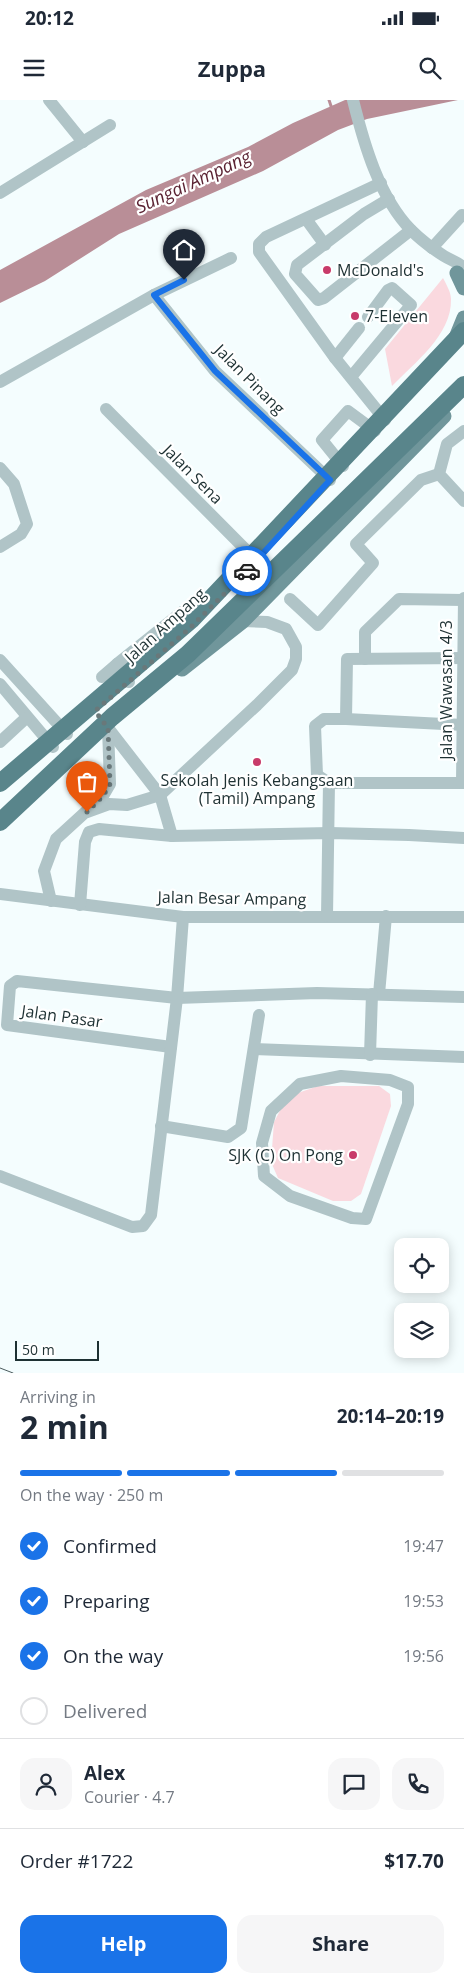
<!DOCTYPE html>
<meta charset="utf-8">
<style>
:root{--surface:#fff;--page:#f6f6f7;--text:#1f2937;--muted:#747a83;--line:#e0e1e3;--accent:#1a73e8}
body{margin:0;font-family:"Open Sans",sans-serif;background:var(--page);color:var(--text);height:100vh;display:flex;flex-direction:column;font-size:19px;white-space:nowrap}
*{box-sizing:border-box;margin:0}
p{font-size:16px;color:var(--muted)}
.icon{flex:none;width:28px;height:28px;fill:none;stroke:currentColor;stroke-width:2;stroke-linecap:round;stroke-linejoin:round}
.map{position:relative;height:1273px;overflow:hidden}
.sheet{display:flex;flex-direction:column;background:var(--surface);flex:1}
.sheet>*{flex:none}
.tools{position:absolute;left:394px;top:1138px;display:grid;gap:10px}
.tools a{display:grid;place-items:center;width:55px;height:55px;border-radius:10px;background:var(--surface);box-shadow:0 2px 12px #0003;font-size:25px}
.scale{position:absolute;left:15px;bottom:12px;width:84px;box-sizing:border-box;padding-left:5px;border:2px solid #1e3133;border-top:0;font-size:14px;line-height:18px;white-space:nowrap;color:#1e3133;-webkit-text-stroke:4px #fff;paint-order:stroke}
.pin{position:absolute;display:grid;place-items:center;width:42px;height:42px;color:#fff;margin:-51px -21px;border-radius:50% 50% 50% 0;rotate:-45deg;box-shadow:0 0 5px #0007}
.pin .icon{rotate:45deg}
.courier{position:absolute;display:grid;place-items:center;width:50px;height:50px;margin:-25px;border:4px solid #1a73e8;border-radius:50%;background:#fff;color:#222;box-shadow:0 1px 6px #0007}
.headline em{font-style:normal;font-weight:700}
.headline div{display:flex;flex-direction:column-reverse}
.headline{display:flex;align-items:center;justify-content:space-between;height:85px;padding:0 20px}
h1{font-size:32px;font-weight:700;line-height:38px}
.bar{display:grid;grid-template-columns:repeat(4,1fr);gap:8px 5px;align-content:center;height:60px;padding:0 20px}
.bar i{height:6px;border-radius:4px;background:var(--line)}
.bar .active{background:var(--accent)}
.bar p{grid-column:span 4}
.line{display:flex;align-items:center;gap:12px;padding:0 20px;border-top:1px solid var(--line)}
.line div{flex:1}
.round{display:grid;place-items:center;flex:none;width:52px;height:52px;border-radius:15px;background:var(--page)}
ol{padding:0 20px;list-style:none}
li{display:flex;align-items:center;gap:15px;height:55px}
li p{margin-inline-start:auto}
li .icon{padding:5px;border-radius:50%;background:var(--accent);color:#fff;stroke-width:4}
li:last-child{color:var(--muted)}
li i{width:28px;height:28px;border:2px solid var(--line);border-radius:50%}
.primary-button{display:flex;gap:10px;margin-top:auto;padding:10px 20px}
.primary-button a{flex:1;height:58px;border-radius:15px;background:var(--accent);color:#fff;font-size:20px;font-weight:700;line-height:58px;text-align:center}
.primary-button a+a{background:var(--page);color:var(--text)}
.status{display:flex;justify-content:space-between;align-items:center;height:35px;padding:0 25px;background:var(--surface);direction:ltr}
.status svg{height:14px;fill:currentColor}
header{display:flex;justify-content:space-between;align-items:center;height:65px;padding:0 20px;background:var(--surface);font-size:22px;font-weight:700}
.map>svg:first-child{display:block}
.green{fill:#fad9df}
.water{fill:#b98e97}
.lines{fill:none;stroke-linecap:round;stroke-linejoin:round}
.stream{stroke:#b98e97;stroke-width:3}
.minor{stroke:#b0c4c7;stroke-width:12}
.major{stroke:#70969b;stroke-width:15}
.tram{stroke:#4a5a5c;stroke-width:1}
.highway-bridge{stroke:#59858b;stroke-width:18}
.done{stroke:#69787a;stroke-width:5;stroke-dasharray:0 9}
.route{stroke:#1a73e8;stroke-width:6}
.poi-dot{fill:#c83b6a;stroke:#fff;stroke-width:2}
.labels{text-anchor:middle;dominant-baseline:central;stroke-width:4.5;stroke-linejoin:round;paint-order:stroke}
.poi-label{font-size:16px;fill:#1e3133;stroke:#fff;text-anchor:start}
.street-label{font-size:16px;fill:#1e3133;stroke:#fff}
.water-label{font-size:18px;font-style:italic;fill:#5a2232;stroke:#fff}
</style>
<div class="status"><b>20:12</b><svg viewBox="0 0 49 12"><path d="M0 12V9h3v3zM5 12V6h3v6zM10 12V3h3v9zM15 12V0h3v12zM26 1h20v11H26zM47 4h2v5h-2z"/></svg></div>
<header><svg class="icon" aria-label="menu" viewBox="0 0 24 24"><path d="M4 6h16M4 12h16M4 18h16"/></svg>Zuppa<svg class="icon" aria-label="search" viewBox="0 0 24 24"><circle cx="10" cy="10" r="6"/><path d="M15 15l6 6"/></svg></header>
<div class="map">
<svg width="464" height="1273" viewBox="0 0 464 1273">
<rect width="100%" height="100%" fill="#f4fdfe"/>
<g class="green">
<path d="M443,178C446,184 451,192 451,199C452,235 414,263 392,286L385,249Z"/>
<path d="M318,986H379L390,994L391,1006L361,1094L351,1101H333L278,1078L271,1062L274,1022L282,1007L298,993Z"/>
</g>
<path class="water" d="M345,0H458L367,19L338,30L263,71L119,134L45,181L0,203V170L146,90L248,47L293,23Z"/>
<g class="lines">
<path class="stream" d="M329,0L332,9"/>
<g class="minor">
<path d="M49,0L83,42"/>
<path d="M353,0C364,44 379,97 411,130C421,140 433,149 444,156C452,161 458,162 464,168"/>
<path d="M381,83L266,137L259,144V152L335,258L385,320"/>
<path d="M0,93L110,25"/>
<path d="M389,99L364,114L297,165L295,174L318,200L324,198L411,130"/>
<path d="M306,119L325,145"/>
<path d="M432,148L462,115"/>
<path d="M154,195L215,271L330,380"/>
<path d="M335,258L359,228"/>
<path d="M351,277L411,205L392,188L388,190L368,217"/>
<path d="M0,282L154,195L231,158"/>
<path d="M106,309L256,460"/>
<path d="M464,331L447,344L439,374L464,401"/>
<path d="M343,366L322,340L348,311L375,331"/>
<path d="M0,368L14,384L27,424L21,434L0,447"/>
<path d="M290,499L318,525L373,463L356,444L421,380L439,374"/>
<path d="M365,559V532L399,499L463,500"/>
<path d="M0,560L67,634"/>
<path d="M102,577L117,564"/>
<path d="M129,582L117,564L182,512"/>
<path d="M0,584L53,647"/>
<path d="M346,619L463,625"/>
<path d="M108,628L160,695L172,736"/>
<path d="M0,642L26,618"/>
<path d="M329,683L317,675L315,626L324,619H346L347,559L464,558"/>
<path d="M329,683H464"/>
<path d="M462,683L464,498"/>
<path d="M87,712L109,704L127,705L160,695L257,605L292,570L296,559V547L286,529L267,522L243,521"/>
<path d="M0,794L183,817H464"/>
<path d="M51,801L44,771L56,739L103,696L110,684L108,628"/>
<path d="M80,805L85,742L89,732L99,729L172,736L330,733L409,735L464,738"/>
<path d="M327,816L329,683"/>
<path d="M379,894L386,816"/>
<path d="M171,947L7,925L10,886L17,881L177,898L317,893L464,897"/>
<path d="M254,949L464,957"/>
<path d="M370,955L372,894"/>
<path d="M341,976L390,980L408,987V1004L366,1119L352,1118L290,1096L264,1076L262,1043L271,1011L300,984Z"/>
<path d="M161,1026L228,1037L241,1028L259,915"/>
<path d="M0,1076L132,1127L143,1126L151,1115L177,898L183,817"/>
</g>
<g class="major">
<path d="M457,173L464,188"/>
<path d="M455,240L464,218"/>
<path d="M182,569L243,521L444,316"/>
</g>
<path class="tram" d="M0,1268L13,1273"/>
<g class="highway-bridge">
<path d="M0,683L191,520L464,231"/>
<path d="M0,722L112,617L188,554L464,285"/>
</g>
</g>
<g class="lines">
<path class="done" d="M87,712L103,696L110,684L108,628L95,611L190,528L247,471"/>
<path class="route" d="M184,180L154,195L215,271L330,380L247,471"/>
</g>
<g class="poi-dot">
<circle cx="327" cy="170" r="5"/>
<circle cx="355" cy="216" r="5"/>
<circle cx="257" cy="662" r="5"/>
<circle cx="353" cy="1055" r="5"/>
</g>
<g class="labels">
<g class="poi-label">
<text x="337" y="170">McDonald's</text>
<text x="365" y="216">7-Eleven</text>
<text x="257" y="680" text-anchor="middle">Sekolah Jenis Kebangsaan<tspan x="257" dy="18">(Tamil) Ampang</tspan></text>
<text x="343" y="1055" text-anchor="end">SJK (C) On Pong</text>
</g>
<g class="street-label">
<text transform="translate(250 279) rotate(45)">Jalan Pinang</text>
<text transform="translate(193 374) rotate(45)">Jalan Sena</text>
<text transform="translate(165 525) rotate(-42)">Jalan Ampang</text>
<text transform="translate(446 590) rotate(-90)">Jalan Wawasan 4/3</text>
<text transform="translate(232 798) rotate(1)">Jalan Besar Ampang</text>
<text transform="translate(62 916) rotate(8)">Jalan Pasar</text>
</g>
<g class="water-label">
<text transform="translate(193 81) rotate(-25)">Sungai Ampang</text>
</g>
</g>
</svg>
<div class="tools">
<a><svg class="icon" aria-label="locate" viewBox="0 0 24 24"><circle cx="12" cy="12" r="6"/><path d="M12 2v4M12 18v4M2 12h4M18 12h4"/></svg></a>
<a><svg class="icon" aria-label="layers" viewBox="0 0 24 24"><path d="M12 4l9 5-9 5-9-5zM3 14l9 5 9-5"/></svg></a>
</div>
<div class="scale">50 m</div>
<div class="pin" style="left:87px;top:712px;background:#ea580c"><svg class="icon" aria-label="bag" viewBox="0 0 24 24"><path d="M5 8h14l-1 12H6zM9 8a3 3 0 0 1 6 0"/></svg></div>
<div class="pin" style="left:184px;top:180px;background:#1f2937"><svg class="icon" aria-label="home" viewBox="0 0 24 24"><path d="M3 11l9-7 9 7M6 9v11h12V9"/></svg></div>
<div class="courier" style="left:247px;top:471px"><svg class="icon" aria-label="car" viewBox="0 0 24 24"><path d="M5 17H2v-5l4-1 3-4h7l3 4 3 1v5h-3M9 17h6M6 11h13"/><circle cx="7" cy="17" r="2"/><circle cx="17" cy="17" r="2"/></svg></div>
</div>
<section class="sheet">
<div class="headline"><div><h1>2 min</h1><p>Arriving in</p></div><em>20:14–20:19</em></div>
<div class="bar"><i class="active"></i><i class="active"></i><i class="active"></i><i></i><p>On the way · 250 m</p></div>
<ol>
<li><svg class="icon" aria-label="check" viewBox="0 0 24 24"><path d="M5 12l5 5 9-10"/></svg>Confirmed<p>19:47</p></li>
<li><svg class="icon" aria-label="check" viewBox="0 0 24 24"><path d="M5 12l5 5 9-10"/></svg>Preparing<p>19:53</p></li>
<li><svg class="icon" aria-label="check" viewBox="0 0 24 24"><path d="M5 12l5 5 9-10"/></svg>On the way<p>19:56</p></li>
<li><i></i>Delivered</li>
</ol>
<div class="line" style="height:90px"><a class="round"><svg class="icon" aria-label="person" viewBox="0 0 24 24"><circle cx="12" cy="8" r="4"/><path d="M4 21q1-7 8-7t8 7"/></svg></a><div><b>Alex</b><p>Courier · 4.7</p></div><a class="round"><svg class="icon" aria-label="chat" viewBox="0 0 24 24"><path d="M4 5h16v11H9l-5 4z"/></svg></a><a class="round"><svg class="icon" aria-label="phone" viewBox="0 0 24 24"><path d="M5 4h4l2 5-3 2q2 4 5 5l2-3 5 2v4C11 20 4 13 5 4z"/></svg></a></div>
<div class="line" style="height:65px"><div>Order #1722</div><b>$17.70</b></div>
<div class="primary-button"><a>Help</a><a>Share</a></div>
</section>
